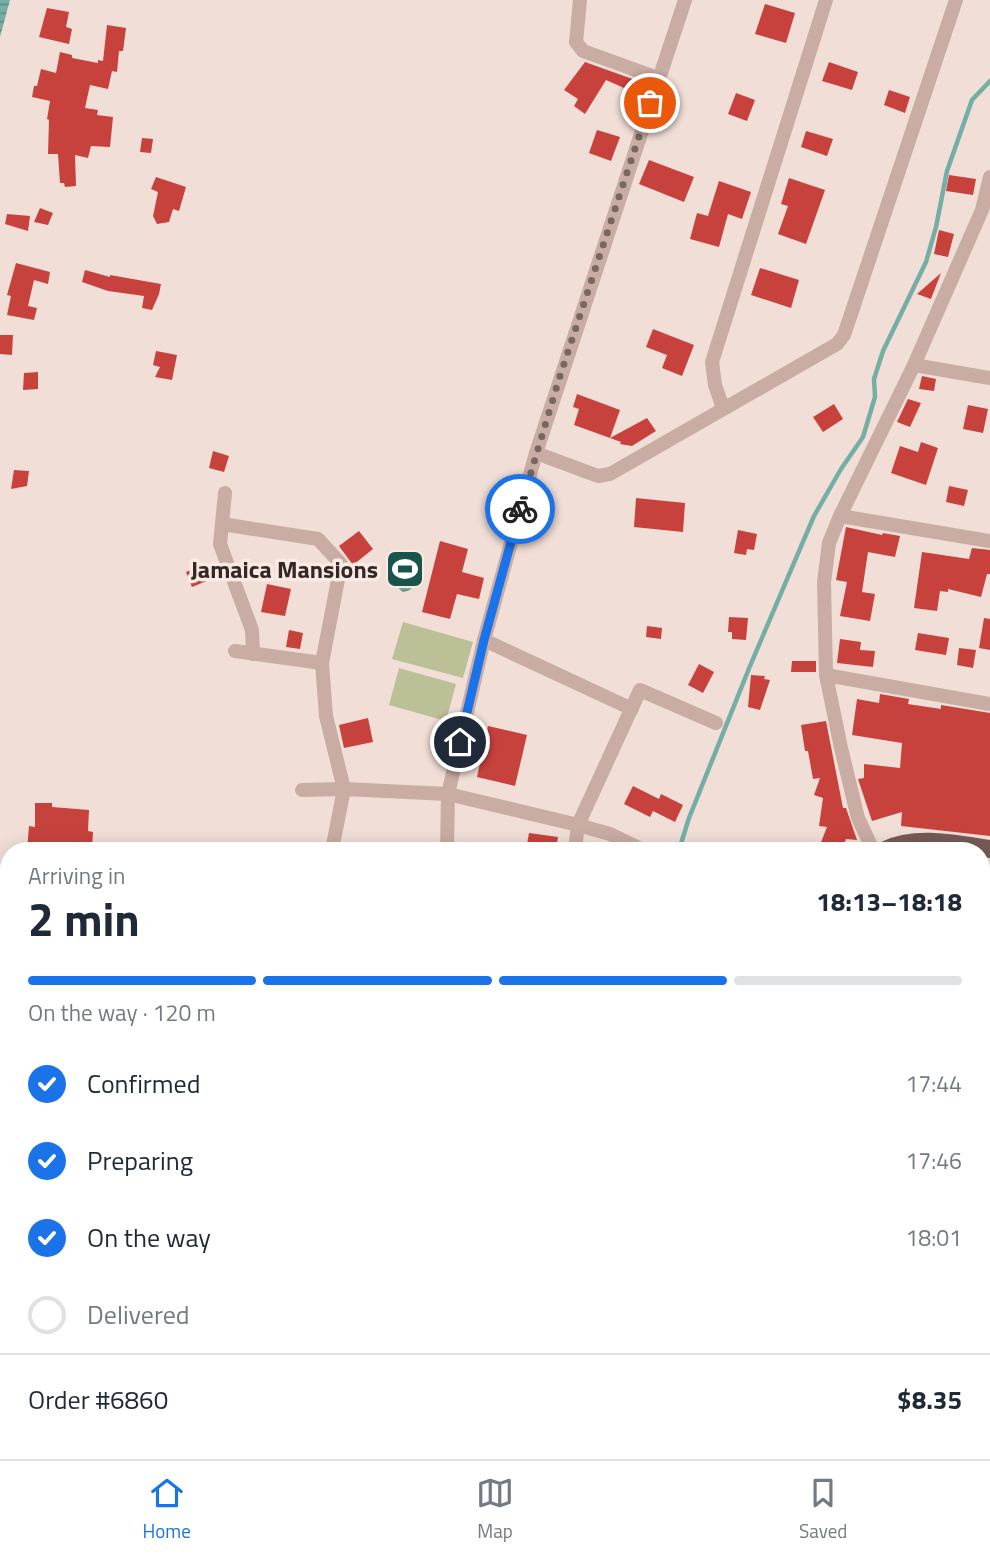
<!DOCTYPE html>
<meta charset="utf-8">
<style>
:root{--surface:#fff;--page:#f6f6f7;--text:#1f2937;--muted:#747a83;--line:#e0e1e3;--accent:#1a73e8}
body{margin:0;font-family:"Titillium Web",sans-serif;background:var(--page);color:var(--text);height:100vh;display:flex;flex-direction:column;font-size:26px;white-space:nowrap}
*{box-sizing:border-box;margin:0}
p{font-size:23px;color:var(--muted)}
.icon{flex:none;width:38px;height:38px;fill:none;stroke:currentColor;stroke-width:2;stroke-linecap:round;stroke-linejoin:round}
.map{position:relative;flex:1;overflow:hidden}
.side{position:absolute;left:0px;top:842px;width:990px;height:618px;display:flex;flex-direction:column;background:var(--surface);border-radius:28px 28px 0 0;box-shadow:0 4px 18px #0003}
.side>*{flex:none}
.pin{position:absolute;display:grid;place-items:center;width:60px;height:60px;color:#fff;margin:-30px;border:4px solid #fff;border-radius:50%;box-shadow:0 2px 7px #0007}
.courier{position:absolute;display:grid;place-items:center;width:70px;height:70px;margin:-35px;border:5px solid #1a73e8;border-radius:50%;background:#fff;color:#222;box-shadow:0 2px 9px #0007}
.headline em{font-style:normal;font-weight:700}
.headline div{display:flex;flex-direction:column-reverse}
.headline{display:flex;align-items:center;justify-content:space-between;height:119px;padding:0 28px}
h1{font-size:46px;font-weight:700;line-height:52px}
.bar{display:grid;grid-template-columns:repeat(4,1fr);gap:10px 7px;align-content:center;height:84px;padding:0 28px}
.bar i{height:9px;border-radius:5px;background:var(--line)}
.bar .active{background:var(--accent)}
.bar p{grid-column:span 4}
.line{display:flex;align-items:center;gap:18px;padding:0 28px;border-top:2px solid var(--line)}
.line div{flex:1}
ol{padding:0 28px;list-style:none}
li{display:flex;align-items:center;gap:21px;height:77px}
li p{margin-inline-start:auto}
li .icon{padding:7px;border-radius:50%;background:var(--accent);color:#fff;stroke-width:4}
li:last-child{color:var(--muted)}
li i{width:38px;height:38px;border:4px solid var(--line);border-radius:50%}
.tabs{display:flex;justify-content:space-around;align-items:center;height:98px;border-top:2px solid var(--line);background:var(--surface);font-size:19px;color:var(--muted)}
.tabs a{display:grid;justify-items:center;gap:4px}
.tabs .active{color:var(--accent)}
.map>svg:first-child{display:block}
.pitch{fill:#bbc097}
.water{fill:url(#water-rules)}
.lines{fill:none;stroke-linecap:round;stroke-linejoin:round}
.stream{stroke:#75aea5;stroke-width:4.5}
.building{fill:#c8423d}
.minor{stroke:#c9aca3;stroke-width:14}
.major{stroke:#765a56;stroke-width:18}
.done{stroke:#766763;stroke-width:7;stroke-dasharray:0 12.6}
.route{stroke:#1a73e8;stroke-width:9}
.labels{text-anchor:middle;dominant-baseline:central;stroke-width:7;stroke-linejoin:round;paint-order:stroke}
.poi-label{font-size:24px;font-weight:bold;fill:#342725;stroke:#f9eae3;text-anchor:end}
</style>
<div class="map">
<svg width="990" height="1459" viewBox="0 0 990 1459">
<defs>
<pattern id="water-rules" width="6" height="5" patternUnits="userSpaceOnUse" patternTransform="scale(1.75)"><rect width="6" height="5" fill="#75aea5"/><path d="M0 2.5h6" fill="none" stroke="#618e86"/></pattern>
</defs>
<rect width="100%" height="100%" fill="#f1dfd7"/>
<g class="pitch">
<path d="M403,622L473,642L463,678L392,659Z"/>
<path d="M399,668L456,684L446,721L389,705Z"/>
</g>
<g class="water">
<path d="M0,0H10L0,37Z"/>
<path d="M408,550L414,551L420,561L413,572C413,582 417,590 403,592C390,583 393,568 399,555Z"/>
</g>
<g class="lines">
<g class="stream">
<path d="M679,850L689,818L750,666L814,516L841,469L863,437L875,397L874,379L883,351L926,262L936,227L947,171L972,100L990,81"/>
<path d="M277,1459L280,1451"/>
</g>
</g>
<g class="building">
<path d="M765,4L795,13L786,43L755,34Z"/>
<path d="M47,8L69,12L66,27L72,29L69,44L39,37Z"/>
<path d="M107,25L126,28L123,51H119L117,72L112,71L108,89L90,85L85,108L98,110L97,115L113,117L110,147L91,146L88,158L75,155L76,186L65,187L64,183H60L58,154H48L49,120L47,119L50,101L32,97L34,86H37L41,69L56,73L60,52L72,55V58L98,63V60L103,61Z"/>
<path d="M585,62L638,81L633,92L606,80L585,114L574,106L578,99L564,90Z"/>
<path d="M829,62L858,72L852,90L822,81Z"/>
<path d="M889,90L910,97L905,113L884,105Z"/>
<path d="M736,93L755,100L747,121L728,114Z"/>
<path d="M597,130L620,137L611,161L589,153Z"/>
<path d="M806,131L833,139L827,156L801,147Z"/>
<path d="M142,138L153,139L151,153L140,152Z"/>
<path d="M649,160L694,177L684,202L639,184Z"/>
<path d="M949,175L976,179L973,195L946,191Z"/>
<path d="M156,177L186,187L179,211L173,209L169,222L157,224L153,216L158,192L151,189Z"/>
<path d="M789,178L825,190L806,244L778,234L788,206L781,204Z"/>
<path d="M719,181L751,192L742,219L728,214L719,247L690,239L697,213L708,216Z"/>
<path d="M40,208L53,213L48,225L34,222Z"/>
<path d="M7,214L30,216L28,231L5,224Z"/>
<path d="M939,230L954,234L948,257L934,254Z"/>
<path d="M16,263L50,272L48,284L34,280L28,306L37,308L34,320L7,315L11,296L7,295Z"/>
<path d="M760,268L799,280L791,308L751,295Z"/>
<path d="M85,270L110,277V275L161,284L159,294L152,310L142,308L144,296L108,291L82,282Z"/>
<path d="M941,273L931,299L917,294Z"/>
<path d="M653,329L694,345L682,376L662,368L667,355L646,347Z"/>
<path d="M0,335H13L12,355L0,354Z"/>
<path d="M156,351L177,355L172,380L155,377L160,367L153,365Z"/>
<path d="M38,372V389L23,390L24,373Z"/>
<path d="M922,376L936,379L934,391L919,389Z"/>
<path d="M577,394L620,410L610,438L574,425L579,409L573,407Z"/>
<path d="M908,399L921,403L910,427L897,422Z"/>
<path d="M834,404L843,419L823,432L813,417Z"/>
<path d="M968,405L988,409L983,433L963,429Z"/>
<path d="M647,418L656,431L632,446L620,444L621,442L610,438Z"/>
<path d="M921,442L938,448L926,485L891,473L900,446L918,452Z"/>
<path d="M213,451L229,456L224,472L209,468Z"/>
<path d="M14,470L29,471L27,486L11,489Z"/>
<path d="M949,486L968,490L964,506L946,502Z"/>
<path d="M636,498L685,503L683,532L634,527Z"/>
<path d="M846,527L882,535L883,533L900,536L895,557L868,552L862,592L875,594L870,621L840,616L847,582L836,580Z"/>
<path d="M738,530L757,534L754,550L747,549L746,555L734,553Z"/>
<path d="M359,531L373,549L353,565L339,546Z"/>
<path d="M440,541L468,549L462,572L484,578L479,599L457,594L450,619L422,612Z"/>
<path d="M972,548L990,550V574H987L981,597L948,589V592L940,591L937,611L914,608L922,552L969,559Z"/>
<path d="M203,565L209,580L192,587L186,572Z"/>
<path d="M267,584L291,589L285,616L261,612Z"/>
<path d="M729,617L748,618L746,640L732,639V632H728Z"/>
<path d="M984,618L990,619V650L979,648Z"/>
<path d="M647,626L662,628L661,639L646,637Z"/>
<path d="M289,630L303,633L300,649L286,647Z"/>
<path d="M918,633L949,638L946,655L915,650Z"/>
<path d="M840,639L861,642L860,650L875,651L873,667L837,663Z"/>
<path d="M959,648L976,650L973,668L957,665Z"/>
<path d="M792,661H816V672H791Z"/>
<path d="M699,664L714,672L703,693L688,685Z"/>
<path d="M751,675L765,676L764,679L770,680L760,710L748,707Z"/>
<path d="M880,694L909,699L908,704L941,709V705L990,713V836L901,826L902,812L872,821L858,779L864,778V764L900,768L902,743L852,735L857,699L879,703Z"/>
<path d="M368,718L373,742L344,748L339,725Z"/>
<path d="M826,721L843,808H846L857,840L846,839L842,850H818L827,827L819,826L823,798L814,795L820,778L813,779L808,751H805L801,725Z"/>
<path d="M488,726L527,735L515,786L477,777Z"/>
<path d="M633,786L659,799L661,794L683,805L675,822L653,811L650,817L624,804Z"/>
<path d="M35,803H52V807L89,810L88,831L93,832L92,850H27L29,826L35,827Z"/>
<path d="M529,833L558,837L556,850H526Z"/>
</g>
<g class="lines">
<g class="minor">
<path d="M580,0L576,42L583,51L658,78"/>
<path d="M914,365L990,378"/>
<path d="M723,408L715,385L712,362L826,0"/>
<path d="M536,453L598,476L610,474L837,344L844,335L956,0"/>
<path d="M225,493L220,544L252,630L253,654"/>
<path d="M840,516L990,541"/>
<path d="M222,524L318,539L341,564L322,663"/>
<path d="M484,640L632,709"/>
<path d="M235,651L322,663L326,716L344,789L302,790"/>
<path d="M826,675L990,704"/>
<path d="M332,850L344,789L448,794L578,825L610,834L643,850"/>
<path d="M447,850L448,794L484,640L536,453L685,0"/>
<path d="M575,850L578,825L640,690L716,723"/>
<path d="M873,850L858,818L841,748L826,675L824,582L829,543L840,516L914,365L982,210L990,177"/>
<path d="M982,980L990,979"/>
<path d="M982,1021L990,1039"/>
<path d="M0,1406L9,1424"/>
<path d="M17,1451L19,1459"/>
<path d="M849,1459L851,1451"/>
</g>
<g class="major">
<path d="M885,850C916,835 956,844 990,849"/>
<path d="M595,1459L599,1451"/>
</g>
</g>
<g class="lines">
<path class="done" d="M520,509L559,379L650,103"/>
<path class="route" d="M460,742L484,640L520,509"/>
</g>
<defs>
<symbol id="stadium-square" viewBox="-11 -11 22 22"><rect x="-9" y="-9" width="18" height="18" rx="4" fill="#1a554d" stroke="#f9eae3"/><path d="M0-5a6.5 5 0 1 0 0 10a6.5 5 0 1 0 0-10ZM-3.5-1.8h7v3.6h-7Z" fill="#fff"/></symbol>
</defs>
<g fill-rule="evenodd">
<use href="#stadium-square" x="383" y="547" width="44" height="44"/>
</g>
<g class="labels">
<g class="poi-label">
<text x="378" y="569">Jamaica Mansions</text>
</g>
</g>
</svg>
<div class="pin" style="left:650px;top:103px;background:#ea580c"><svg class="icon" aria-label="bag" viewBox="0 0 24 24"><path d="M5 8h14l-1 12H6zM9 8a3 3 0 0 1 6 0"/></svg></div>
<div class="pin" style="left:460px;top:742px;background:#1f2937"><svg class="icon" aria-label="home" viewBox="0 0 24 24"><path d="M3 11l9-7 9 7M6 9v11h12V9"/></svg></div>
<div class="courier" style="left:520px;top:509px"><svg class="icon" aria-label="bike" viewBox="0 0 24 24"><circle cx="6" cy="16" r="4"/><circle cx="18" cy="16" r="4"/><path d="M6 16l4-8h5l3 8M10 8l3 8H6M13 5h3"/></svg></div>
<section class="side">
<div class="headline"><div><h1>2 min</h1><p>Arriving in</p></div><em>18:13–18:18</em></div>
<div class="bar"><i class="active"></i><i class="active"></i><i class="active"></i><i></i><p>On the way · 120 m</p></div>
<ol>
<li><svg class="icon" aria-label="check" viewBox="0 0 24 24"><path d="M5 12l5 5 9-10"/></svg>Confirmed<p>17:44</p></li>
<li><svg class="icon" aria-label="check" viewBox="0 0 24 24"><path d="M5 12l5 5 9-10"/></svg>Preparing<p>17:46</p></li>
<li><svg class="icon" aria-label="check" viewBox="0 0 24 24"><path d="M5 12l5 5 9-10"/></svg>On the way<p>18:01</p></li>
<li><i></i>Delivered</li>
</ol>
<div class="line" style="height:91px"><div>Order #6860</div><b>$8.35</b></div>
</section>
</div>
<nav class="tabs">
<a class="active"><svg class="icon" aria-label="home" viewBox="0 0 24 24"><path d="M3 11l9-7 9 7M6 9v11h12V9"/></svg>Home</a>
<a><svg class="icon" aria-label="map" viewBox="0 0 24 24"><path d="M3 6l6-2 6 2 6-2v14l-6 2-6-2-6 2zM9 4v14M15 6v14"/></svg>Map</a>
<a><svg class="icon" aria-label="saved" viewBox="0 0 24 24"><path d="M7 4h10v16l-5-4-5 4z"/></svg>Saved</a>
</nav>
